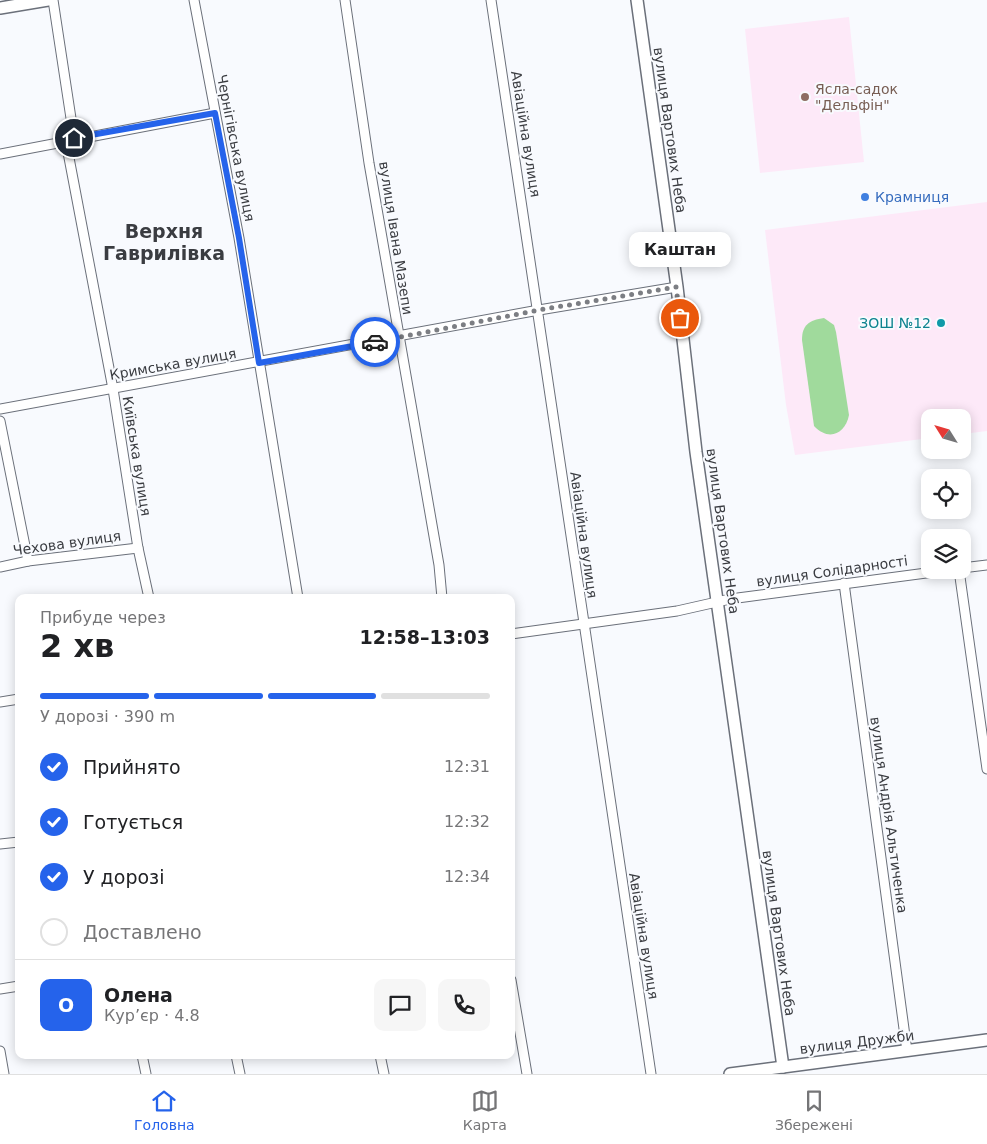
<!DOCTYPE html>
<html lang="uk">
<meta charset="utf-8">
<style>
:root{--surface:#fff;--page:#f6f6f6;--text:#202124;--muted:#757577;--line:#e0e0e0;--accent:#2563eb}
body{margin:0;font-family:"DejaVu Sans",sans-serif;background:var(--page);color:var(--text);height:100vh;display:flex;flex-direction:column;font-size:19px;white-space:nowrap}
*{box-sizing:border-box;margin:0}
p{font-size:16px;color:var(--muted)}
.icon{flex:none;width:28px;height:28px;fill:none;stroke:currentColor;stroke-width:2;stroke-linecap:round;stroke-linejoin:round}
.map{position:relative;flex:1;overflow:hidden}
.side{position:absolute;left:15px;top:594px;width:500px;height:465px;display:flex;flex-direction:column;background:var(--surface);border-radius:10px;box-shadow:0 2px 12px #0003}
.side>*{flex:none}
.needle{width:32px;rotate:307deg}
.buttons{position:absolute;left:921px;top:409px;display:grid;gap:10px}
.buttons a{display:grid;place-items:center;width:50px;height:50px;border-radius:10px;background:var(--surface);box-shadow:0 2px 12px #0003;font-size:25px}
.pin{position:absolute;display:grid;place-items:center;width:42px;height:42px;color:#fff;margin:-21px;border:2px solid #fff;border-radius:50%;box-shadow:0 1px 5px #0007}
.courier{position:absolute;display:grid;place-items:center;width:50px;height:50px;margin:-25px;border:4px solid #2563eb;border-radius:50%;background:#fff;color:#222;box-shadow:0 1px 6px #0007}
.bubble{position:absolute;height:35px;border-radius:10px;background:var(--surface);box-shadow:0 2px 12px #0003;font-size:16px;font-weight:700;line-height:35px;text-align:center}
.summary em{font-style:normal;font-weight:700}
.summary div{display:flex;flex-direction:column-reverse}
.summary{display:flex;align-items:center;justify-content:space-between;height:85px;padding:0 25px}
h1{font-size:32px;font-weight:700;line-height:38px}
.bar{display:grid;grid-template-columns:repeat(4,1fr);gap:8px 5px;align-content:center;height:60px;padding:0 25px}
.bar i{height:6px;border-radius:4px;background:var(--line)}
.bar .on{background:var(--accent)}
.bar p{grid-column:span 4}
.line{display:flex;align-items:center;gap:12px;padding:0 25px;border-top:1px solid var(--line)}
.line div{flex:1}
.round{display:grid;place-items:center;flex:none;width:52px;height:52px;border-radius:10px;background:var(--page)}
ol{padding:0 25px;list-style:none}
li{display:flex;align-items:center;gap:15px;height:55px}
li p{margin-inline-start:auto}
li .icon{padding:5px;border-radius:50%;background:var(--accent);color:#fff;stroke-width:4}
li:last-child{color:var(--muted)}
li i{width:28px;height:28px;border:2px solid var(--line);border-radius:50%}
.tab-bar{display:flex;justify-content:space-around;align-items:center;height:70px;border-top:1px solid var(--line);background:var(--surface);font-size:14px;color:var(--muted)}
.tab-bar a{display:grid;justify-items:center;gap:2px}
.tab-bar .on{color:var(--accent)}
.map>svg:first-child{display:block}
.education{fill:#fde9f8}
.green{fill:#a0da9c}
.lines{fill:none;stroke-linecap:round;stroke-linejoin:round}
.minor-casing{stroke:#6b707a;stroke-width:11}
.tertiary-casing{stroke:#6b707a;stroke-width:14}
.minor{stroke:#fff;stroke-width:9}
.tertiary{stroke:#fff;stroke-width:11}
.done{stroke:#7c7e83;stroke-width:5;stroke-dasharray:0 9}
.route{stroke:#2563eb;stroke-width:6}
.education-dot{fill:#8d6e63;stroke:#f8fafe;stroke-width:2}
.shop-dot{fill:#3f7fe0;stroke:#f8fafe;stroke-width:2}
.culture-dot{fill:#0f9aa8;stroke:#f8fafe;stroke-width:2}
.labels{text-anchor:middle;dominant-baseline:central;stroke-width:4;stroke-linejoin:round;paint-order:stroke}
.education-label{font-size:14px;fill:#785e54;stroke:#f8fafe;text-anchor:start}
.street-label{font-size:14px;fill:#3a3c41;stroke:#f8fafe}
.shop-label{font-size:14px;fill:#366cbe;stroke:#f8fafe;text-anchor:start}
.culture-label{font-size:14px;fill:#0d838f;stroke:#f8fafe;text-anchor:end}
.district-label{font-size:19px;font-weight:bold;fill:#3a3c41;stroke:#f8fafe}
</style>
<div class="map">
<svg width="987" height="1074" viewBox="0 0 987 1074">
<rect width="100%" height="100%" fill="#f8fafe"/>
<g class="education">
<path d="M849,17L864,162L760,173L745,29Z"/>
<path d="M987,202V431L963,434L962,418H930V438L795,455L786,405L765,230Z"/>
</g>
<path class="green" d="M824,318L834,325L836,332L849,415C845,435 828,441 814,426L802,340C802,325 809,320 824,318Z"/>
<g class="lines">
<defs>
<g id="minor">
<path d="M53,0L74,138"/>
<path d="M194,0L239,238L298,598"/>
<path d="M345,0L369,163L439,565L442,598"/>
<path d="M491,0C546,358 597,716 651,1074"/>
<path d="M66,142L113,389L138,548L149,598"/>
<path d="M0,154L215,113"/>
<path d="M0,409L539,310L677,287"/>
<path d="M0,421L28,561"/>
<path d="M0,567L28,561L138,548"/>
<path d="M962,568L987,565"/>
<path d="M959,570L987,769"/>
<path d="M844,583L907,1051"/>
<path d="M511,634L677,611L730,599L949,570"/>
<path d="M0,702L19,699"/>
<path d="M0,844L19,842"/>
<path d="M511,980L527,1074"/>
<path d="M0,989L19,986"/>
<path d="M0,1051L4,1074"/>
<path d="M142,1055L146,1074"/>
<path d="M236,1055L240,1074"/>
<path d="M380,1055L384,1074"/>
</g>
<g id="tertiary">
<path d="M637,0L677,287L696,452L783,1067"/>
<path d="M0,8L48,0"/>
<path d="M730,1074L987,1040"/>
</g>
</defs>
<use href="#minor" class="minor-casing"/>
<use href="#tertiary" class="tertiary-casing"/>
<use href="#minor" class="minor"/>
<use href="#tertiary" class="tertiary"/>
</g>
<g class="lines">
<path class="done" d="M375,342L539,310L676,287L680,318"/>
<path class="route" d="M74,138L215,113L239,238L259,363L375,342"/>
</g>
<circle class="education-dot" cx="805" cy="97" r="5"/>
<circle class="shop-dot" cx="865" cy="197" r="5"/>
<circle class="culture-dot" cx="941" cy="323" r="5"/>
<g class="labels">
<g class="education-label">
<text x="815" y="89">Ясла-садок<tspan x="815" dy="16">"Дельфін"</tspan></text>
</g>
<g class="street-label">
<text transform="translate(670 130) rotate(82)">вулиця Вартових Неба</text>
<text transform="translate(526 134) rotate(81)">Авіаційна вулиця</text>
<text transform="translate(236 148) rotate(79)">Чернігівська вулиця</text>
<text transform="translate(396 238) rotate(81)">вулиця Івана Мазепи</text>
<text transform="translate(173 364) rotate(-10)">Кримська вулиця</text>
<text transform="translate(137 456) rotate(81)">Київська вулиця</text>
<text transform="translate(723 531) rotate(82)">вулиця Вартових Неба</text>
<text transform="translate(584 535) rotate(82)">Авіаційна вулиця</text>
<text transform="translate(67 543) rotate(-8)">Чехова вулиця</text>
<text transform="translate(832 571) rotate(-8)">вулиця Солідарності</text>
<text transform="translate(889 815) rotate(82)">вулиця Андрія Альтиченка</text>
<text transform="translate(779 933) rotate(82)">вулиця Вартових Неба</text>
<text transform="translate(644 936) rotate(81)">Авіаційна вулиця</text>
<text transform="translate(857 1042) rotate(-7)">вулиця Дружби</text>
</g>
<g class="shop-label">
<text x="875" y="197">Крамниця</text>
</g>
<g class="culture-label">
<text x="931" y="323">ЗОШ №12</text>
</g>
<g class="district-label">
<text x="164" y="231">Верхня<tspan x="164" dy="22">Гаврилівка</tspan></text>
</g>
</g>
</svg>
<div class="buttons">
<a><svg class="needle" viewBox="-14 -14 28 28"><path d="M0-13l5 13h-10z" fill="#e53935"/><path d="M0 13l5-13h-10z" fill="#757577"/></svg></a>
<a><svg class="icon" aria-label="locate" viewBox="0 0 24 24"><circle cx="12" cy="12" r="6"/><path d="M12 2v4M12 18v4M2 12h4M18 12h4"/></svg></a>
<a><svg class="icon" aria-label="layers" viewBox="0 0 24 24"><path d="M12 4l9 5-9 5-9-5zM3 14l9 5 9-5"/></svg></a>
</div>
<div class="pin" style="left:680px;top:318px;background:#ea580c"><svg class="icon" aria-label="bag" viewBox="0 0 24 24"><path d="M5 8h14l-1 12H6zM9 8a3 3 0 0 1 6 0"/></svg></div>
<div class="pin" style="left:74px;top:138px;background:#1f2937"><svg class="icon" aria-label="home" viewBox="0 0 24 24"><path d="M3 11l9-7 9 7M6 9v11h12V9"/></svg></div>
<div class="courier" style="left:375px;top:342px"><svg class="icon" aria-label="car" viewBox="0 0 24 24"><path d="M5 17H2v-5l4-1 3-4h7l3 4 3 1v5h-3M9 17h6M6 11h13"/><circle cx="7" cy="17" r="2"/><circle cx="17" cy="17" r="2"/></svg></div>
<div class="bubble" style="left:629px;top:232px;width:102px">Каштан</div>
<section class="side">
<div class="summary"><div><h1>2 хв</h1><p>Прибуде через</p></div><em>12:58–13:03</em></div>
<div class="bar"><i class="on"></i><i class="on"></i><i class="on"></i><i></i><p>У дорозі · 390 m</p></div>
<ol>
<li><svg class="icon" aria-label="check" viewBox="0 0 24 24"><path d="M5 12l5 5 9-10"/></svg>Прийнято<p>12:31</p></li>
<li><svg class="icon" aria-label="check" viewBox="0 0 24 24"><path d="M5 12l5 5 9-10"/></svg>Готується<p>12:32</p></li>
<li><svg class="icon" aria-label="check" viewBox="0 0 24 24"><path d="M5 12l5 5 9-10"/></svg>У дорозі<p>12:34</p></li>
<li><i></i>Доставлено</li>
</ol>
<div class="line" style="height:90px"><b class="round" style="background:var(--accent);color:#fff">О</b><div><b>Олена</b><p>Кур’єр · 4.8</p></div><a class="round"><svg class="icon" aria-label="chat" viewBox="0 0 24 24"><path d="M4 5h16v11H9l-5 4z"/></svg></a><a class="round"><svg class="icon" aria-label="phone" viewBox="0 0 24 24"><path d="M5 4h4l2 5-3 2q2 4 5 5l2-3 5 2v4C11 20 4 13 5 4z"/></svg></a></div>
</section>
</div>
<nav class="tab-bar">
<a class="on"><svg class="icon" aria-label="home" viewBox="0 0 24 24"><path d="M3 11l9-7 9 7M6 9v11h12V9"/></svg>Головна</a>
<a><svg class="icon" aria-label="map" viewBox="0 0 24 24"><path d="M3 6l6-2 6 2 6-2v14l-6 2-6-2-6 2zM9 4v14M15 6v14"/></svg>Карта</a>
<a><svg class="icon" aria-label="saved" viewBox="0 0 24 24"><path d="M7 4h10v16l-5-4-5 4z"/></svg>Збережені</a>
</nav>
